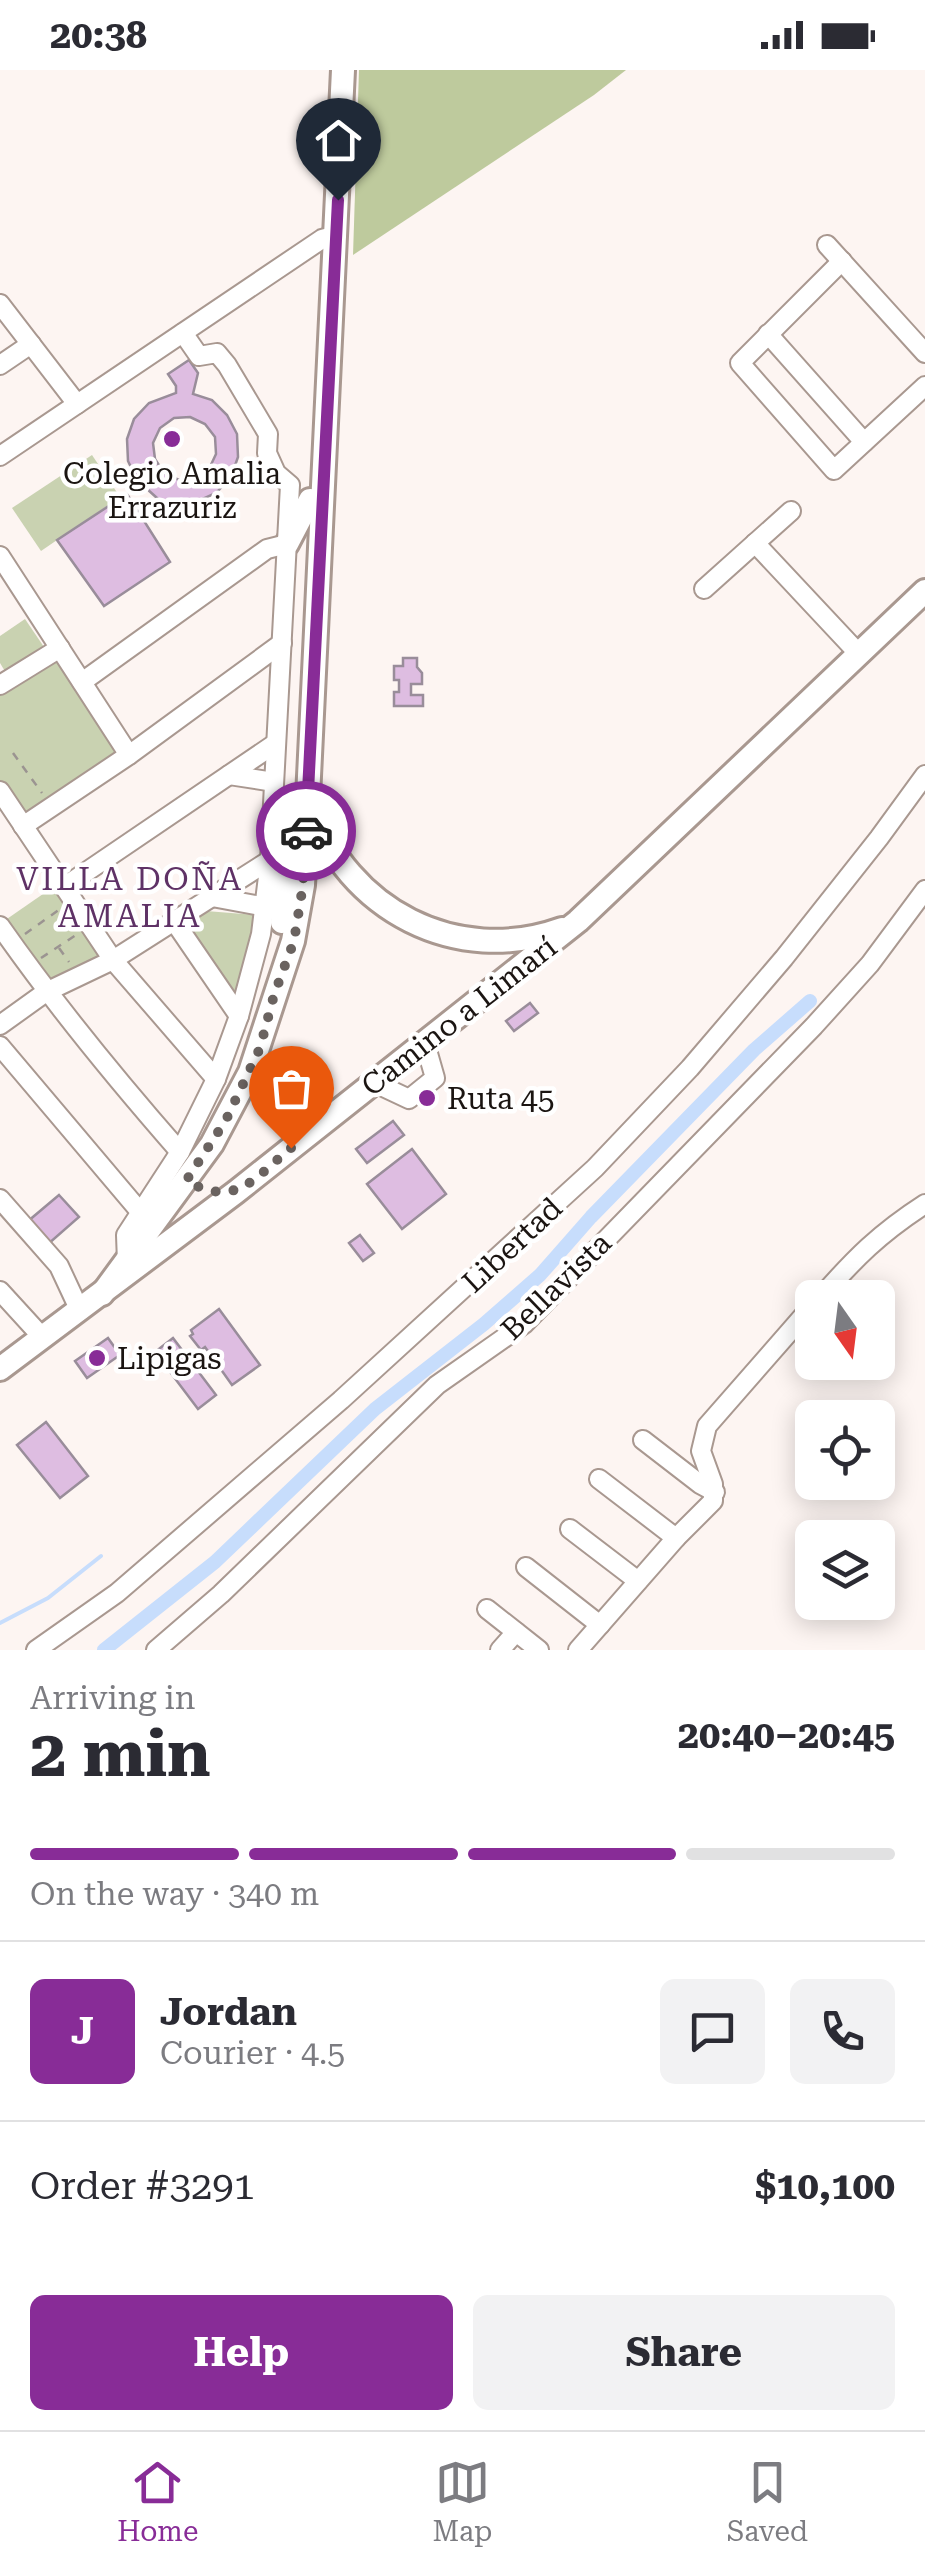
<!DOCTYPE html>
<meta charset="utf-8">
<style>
:root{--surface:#fff;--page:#f2f2f3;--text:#2b2b33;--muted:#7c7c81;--line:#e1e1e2;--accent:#882c97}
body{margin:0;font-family:"Roboto Serif",serif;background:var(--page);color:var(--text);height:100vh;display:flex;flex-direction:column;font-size:38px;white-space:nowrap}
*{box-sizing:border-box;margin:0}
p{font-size:32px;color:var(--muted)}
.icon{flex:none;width:55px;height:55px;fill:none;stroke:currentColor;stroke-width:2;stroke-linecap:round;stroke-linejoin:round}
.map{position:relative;height:1580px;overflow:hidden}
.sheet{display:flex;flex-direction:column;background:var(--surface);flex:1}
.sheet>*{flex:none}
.needle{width:65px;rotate:166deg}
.buttons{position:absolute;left:795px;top:1210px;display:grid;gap:20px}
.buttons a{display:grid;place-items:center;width:100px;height:100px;border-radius:15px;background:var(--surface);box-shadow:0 5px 25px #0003;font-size:50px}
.pin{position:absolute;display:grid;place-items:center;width:85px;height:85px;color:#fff;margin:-102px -42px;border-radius:50% 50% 50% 0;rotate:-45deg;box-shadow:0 0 10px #0007}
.pin .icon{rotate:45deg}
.courier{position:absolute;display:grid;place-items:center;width:100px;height:100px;margin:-50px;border:8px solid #882c97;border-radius:50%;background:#fff;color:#222;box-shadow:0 2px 12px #0007}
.summary em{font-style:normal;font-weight:700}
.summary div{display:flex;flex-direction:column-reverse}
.summary{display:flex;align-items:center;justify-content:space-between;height:170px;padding:0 30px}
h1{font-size:65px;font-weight:700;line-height:75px}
.bar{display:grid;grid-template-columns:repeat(4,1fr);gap:15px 10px;align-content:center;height:120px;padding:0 30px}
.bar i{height:12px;border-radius:8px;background:var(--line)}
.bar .current{background:var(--accent)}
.bar p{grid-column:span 4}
.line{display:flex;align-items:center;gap:25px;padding:0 30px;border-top:2px solid var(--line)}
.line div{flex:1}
.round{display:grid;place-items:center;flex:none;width:105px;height:105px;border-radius:15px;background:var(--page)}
.primary-button{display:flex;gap:20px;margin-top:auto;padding:20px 30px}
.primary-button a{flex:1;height:115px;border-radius:15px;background:var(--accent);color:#fff;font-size:40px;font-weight:700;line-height:115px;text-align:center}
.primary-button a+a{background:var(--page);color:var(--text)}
.status{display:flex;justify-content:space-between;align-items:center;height:70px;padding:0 50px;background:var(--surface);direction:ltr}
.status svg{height:28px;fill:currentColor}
.dock{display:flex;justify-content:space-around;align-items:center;height:140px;border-top:2px solid var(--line);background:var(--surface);font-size:28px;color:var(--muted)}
.dock a{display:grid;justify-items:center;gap:5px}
.dock .current{color:var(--accent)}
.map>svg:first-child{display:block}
.green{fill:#c9d2b1}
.forest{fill:#beca9d}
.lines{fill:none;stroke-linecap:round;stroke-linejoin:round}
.stream{stroke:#c7ddfc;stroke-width:4}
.canal{stroke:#c7ddfc;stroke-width:14}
.building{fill:#debde1;stroke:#998d9a;stroke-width:2.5;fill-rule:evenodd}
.minor-casing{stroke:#a99890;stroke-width:22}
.major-casing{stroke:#a99890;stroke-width:28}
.path{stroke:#9b9491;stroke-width:2.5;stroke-dasharray:8 8;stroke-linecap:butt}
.minor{stroke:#fff;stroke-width:18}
.major{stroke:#fff;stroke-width:22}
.done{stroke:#6a6360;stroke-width:10;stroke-dasharray:0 18}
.route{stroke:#882c97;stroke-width:12}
.poi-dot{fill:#882c97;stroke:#fff;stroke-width:4}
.labels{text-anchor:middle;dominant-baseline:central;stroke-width:9;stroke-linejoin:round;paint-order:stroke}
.poi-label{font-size:30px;fill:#1b1512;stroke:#fff;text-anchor:start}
.street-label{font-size:30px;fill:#1b1512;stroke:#fff}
.neighbourhood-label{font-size:32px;letter-spacing:2.5px;fill:#5f3266;stroke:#fff}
</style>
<div class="status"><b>20:38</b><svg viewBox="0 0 49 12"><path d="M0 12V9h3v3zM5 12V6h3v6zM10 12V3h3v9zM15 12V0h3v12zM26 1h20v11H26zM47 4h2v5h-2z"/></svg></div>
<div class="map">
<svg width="925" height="1580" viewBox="0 0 925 1580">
<rect width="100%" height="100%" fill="#fdf5f2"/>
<g class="green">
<path d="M92,385L120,427L41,481L12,438Z"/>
<path d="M25,549L44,577L6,603L0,593V566Z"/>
<path d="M54,588L120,683L24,746L0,711V623Z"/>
<path d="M56,815L105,887L49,915L4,851Z"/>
<path d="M206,841L256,845L235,935L189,857Z"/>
</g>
<path class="forest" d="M359,0H626L594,25L353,185Z"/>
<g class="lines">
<path class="stream" d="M0,1553L48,1528L101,1486"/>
<path class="canal" d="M104,1580L215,1492L375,1339L484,1254L540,1205L591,1147L754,980L810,931"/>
</g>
<g class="building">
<path d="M189,290L198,303L193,324L212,330L227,345L237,364L238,387L231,407L216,423L196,432H186L190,440L179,448L170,443L161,445L153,433L157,428L137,410L128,391L127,369L134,349L149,333L176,323V316L168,304ZM190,347L205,354L215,367L216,384L209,399L196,408L179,410L164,403L155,389L153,373L160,358L174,348Z"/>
<path d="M127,424L170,492L104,536L57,470Z"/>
<path d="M403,588H417V597L422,603V614H411V625H423V636H394V622H399V610H394V596H403Z"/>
<path d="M530,933L538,943L514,961L506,951Z"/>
<path d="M393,1051L404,1065L367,1093L356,1079Z"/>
<path d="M412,1079L446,1124L402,1159L367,1114Z"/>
<path d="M59,1125L79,1147L47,1175L27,1152Z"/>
<path d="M360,1165L374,1183L363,1191L349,1173Z"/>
<path d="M219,1239L260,1295L232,1315L205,1277L201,1280L190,1266L193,1264L191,1260Z"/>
<path d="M108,1268L120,1285L87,1308L75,1291Z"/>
<path d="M173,1268L216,1325L198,1339L155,1282Z"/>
<path d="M46,1352L88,1406L60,1428L17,1375Z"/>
</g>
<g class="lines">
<defs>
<g id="minor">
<path d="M827,175L925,283"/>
<path d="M842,191L740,293L834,400L925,316"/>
<path d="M0,234L77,334"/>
<path d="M768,264L864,372"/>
<path d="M0,295L31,274"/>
<path d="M0,386L322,169L337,165"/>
<path d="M755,473L859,584"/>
<path d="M0,486L129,685"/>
<path d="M704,519L791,441"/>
<path d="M82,612L267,479L287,474"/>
<path d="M0,615L60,578"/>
<path d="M229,705L274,712"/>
<path d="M0,721L113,890L216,1009"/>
<path d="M23,756L129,685L282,573"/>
<path d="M64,817L276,673"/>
<path d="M212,827L266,837"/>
<path d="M174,851L239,946"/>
<path d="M0,856C56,936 116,1009 180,1082"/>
<path d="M0,955L46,922L113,890L270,790"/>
<path d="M0,976L142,1144"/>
<path d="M375,1013L409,1029L435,1008L425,973"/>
<path d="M0,1129L59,1196L80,1241"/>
<path d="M127,1192L126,1165L180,1082L216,1009L239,946L261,864L270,790L290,415L276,403L267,383L268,364L227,295L217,283L199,286L183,263"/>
<path d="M0,1221L43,1268"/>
<path d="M820,1228C855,1188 880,1163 925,1134"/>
<path d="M643,1370L700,1414L715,1422"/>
<path d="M599,1409L676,1468"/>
<path d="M570,1459L638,1511"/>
<path d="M526,1497L600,1555"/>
<path d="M487,1539L539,1580"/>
<path d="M36,1580L117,1523L341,1330L595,1098L690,998L784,888L879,768L925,705"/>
<path d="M156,1580L221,1524L437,1315L524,1254L814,956L870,894L925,820"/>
<path d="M500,1580L516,1562"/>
<path d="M578,1580L676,1468L713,1431V1414L701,1381L707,1356L812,1236"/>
</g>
<g id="major">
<path d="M287,474L310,430"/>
<path d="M311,735C347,840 456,897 562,859"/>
<path d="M282,852L292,744"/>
<path d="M102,1224L212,1074L250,1002L293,871L303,815L308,727L343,0"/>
<path d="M0,1299L236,1122L578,851L925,521"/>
</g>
</defs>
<use href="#minor" class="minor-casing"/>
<use href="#major" class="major-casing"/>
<g class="path">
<path d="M13,683L42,723"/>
<path d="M25,864L60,839"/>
<path d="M59,878L69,892"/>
<path d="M41,888L76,865"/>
</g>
<use href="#minor" class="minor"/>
<use href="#major" class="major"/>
</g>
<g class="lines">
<path class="done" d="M291,1078C252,1110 237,1138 186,1111L226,1050L260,978L274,925L294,871L303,815L306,761"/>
<path class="route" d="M306,761L338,130"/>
</g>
<g class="poi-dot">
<circle cx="172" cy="369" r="10"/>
<circle cx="427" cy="1028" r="10"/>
<circle cx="97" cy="1288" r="10"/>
</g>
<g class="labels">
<g class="poi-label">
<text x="172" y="403" text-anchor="middle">Colegio Amalia<tspan x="172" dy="34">Errazuriz</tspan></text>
<text x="447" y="1028">Ruta 45</text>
<text x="117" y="1288">Lipigas</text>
</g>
<g class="street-label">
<text transform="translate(459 946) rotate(-38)">Camino a Limarí</text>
<text transform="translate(512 1175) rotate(-43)">Libertad</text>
<text transform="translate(556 1216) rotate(-44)">Bellavista</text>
</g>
<g class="neighbourhood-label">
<text x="130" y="809">VILLA DOÑA<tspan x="130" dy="37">AMALIA</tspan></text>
</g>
</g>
</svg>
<div class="buttons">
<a><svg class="needle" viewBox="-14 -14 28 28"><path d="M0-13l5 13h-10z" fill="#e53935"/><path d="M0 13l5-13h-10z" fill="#7c7c81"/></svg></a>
<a><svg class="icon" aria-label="locate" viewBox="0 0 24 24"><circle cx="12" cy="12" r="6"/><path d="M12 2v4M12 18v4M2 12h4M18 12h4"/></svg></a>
<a><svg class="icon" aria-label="layers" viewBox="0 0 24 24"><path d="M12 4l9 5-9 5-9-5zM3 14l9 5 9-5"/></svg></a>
</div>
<div class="pin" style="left:291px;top:1078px;background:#ea580c"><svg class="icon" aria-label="bag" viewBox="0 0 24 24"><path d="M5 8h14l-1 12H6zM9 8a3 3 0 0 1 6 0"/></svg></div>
<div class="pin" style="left:338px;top:130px;background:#1f2937"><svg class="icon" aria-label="home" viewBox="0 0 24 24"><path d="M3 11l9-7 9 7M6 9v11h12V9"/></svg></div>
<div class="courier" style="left:306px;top:761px"><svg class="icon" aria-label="car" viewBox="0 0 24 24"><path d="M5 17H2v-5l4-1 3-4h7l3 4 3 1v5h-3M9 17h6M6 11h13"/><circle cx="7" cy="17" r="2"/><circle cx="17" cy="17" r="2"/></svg></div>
</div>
<section class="sheet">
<div class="summary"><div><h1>2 min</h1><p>Arriving in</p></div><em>20:40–20:45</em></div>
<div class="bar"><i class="current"></i><i class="current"></i><i class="current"></i><i></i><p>On the way · 340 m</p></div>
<div class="line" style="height:180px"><b class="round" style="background:var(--accent);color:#fff">J</b><div><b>Jordan</b><p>Courier · 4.5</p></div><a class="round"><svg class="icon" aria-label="chat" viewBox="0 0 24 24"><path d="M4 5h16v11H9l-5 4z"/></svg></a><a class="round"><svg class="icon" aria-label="phone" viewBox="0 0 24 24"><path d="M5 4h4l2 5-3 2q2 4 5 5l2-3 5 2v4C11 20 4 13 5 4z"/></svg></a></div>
<div class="line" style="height:130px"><div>Order #3291</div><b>$10,100</b></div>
<div class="primary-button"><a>Help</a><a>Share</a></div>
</section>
<nav class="dock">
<a class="current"><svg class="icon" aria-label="home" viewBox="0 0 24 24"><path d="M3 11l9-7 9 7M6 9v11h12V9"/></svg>Home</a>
<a><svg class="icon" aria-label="map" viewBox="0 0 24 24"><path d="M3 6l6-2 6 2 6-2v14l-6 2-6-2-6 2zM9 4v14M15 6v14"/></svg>Map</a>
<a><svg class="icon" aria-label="saved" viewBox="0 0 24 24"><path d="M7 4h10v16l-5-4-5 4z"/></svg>Saved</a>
</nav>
